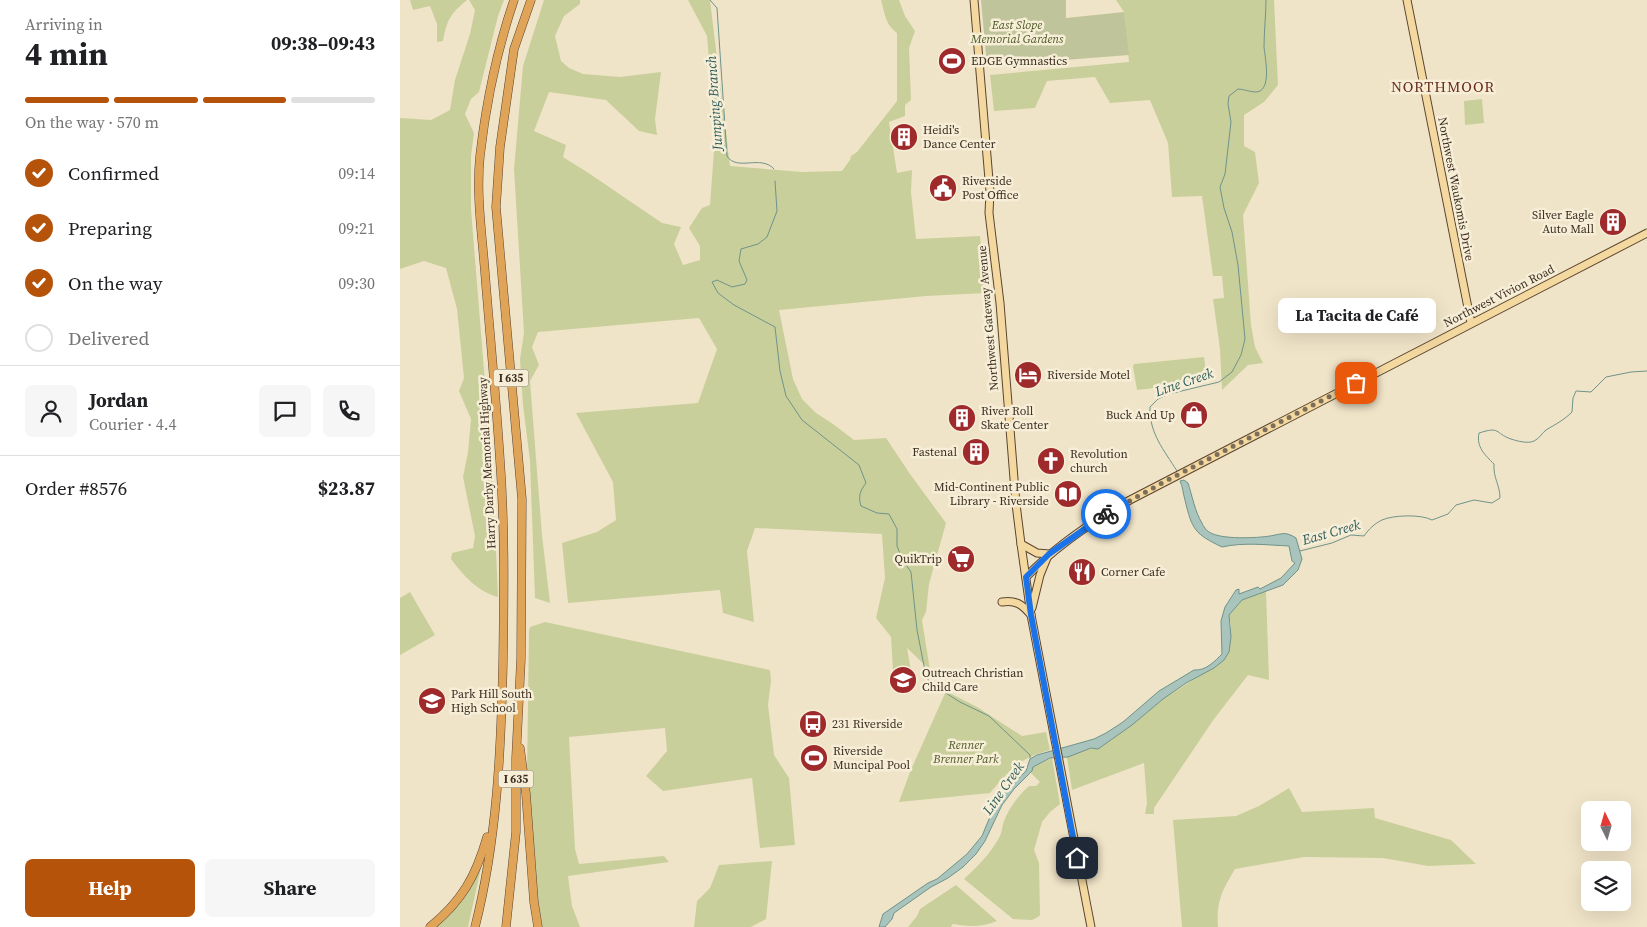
<!DOCTYPE html>
<meta charset="utf-8">
<style>
:root{--surface:#fff;--page:#f6f6f6;--text:#202124;--muted:#757577;--line:#e0e0e0;--accent:#b45309}
body{margin:0;font-family:"Source Serif 4",serif;background:var(--page);color:var(--text);height:100vh;display:flex;flex-direction:column;font-size:19px;white-space:nowrap}
*{box-sizing:border-box;margin:0}
p{font-size:16px;color:var(--muted)}
.icon{flex:none;width:28px;height:28px;fill:none;stroke:currentColor;stroke-width:2;stroke-linecap:round;stroke-linejoin:round}
.map{position:relative;flex:1;overflow:hidden}
.panel{display:flex;flex-direction:column;background:var(--surface);width:400px}
.panel>*{flex:none}
.needle{width:32px;rotate:355deg}
.controls{position:absolute;left:1181px;top:801px;display:grid;gap:10px}
.controls a{display:grid;place-items:center;width:50px;height:50px;border-radius:8px;background:var(--surface);box-shadow:0 5px 20px #0002;font-size:25px}
.pin{position:absolute;display:grid;place-items:center;width:42px;height:42px;color:#fff;margin:-21px;border-radius:10px;box-shadow:0 2px 8px #0006}
.courier{position:absolute;display:grid;place-items:center;width:50px;height:50px;margin:-25px;border:4px solid #1a73e8;border-radius:50%;background:#fff;color:#222;box-shadow:0 1px 6px #0007}
.bubble{position:absolute;height:35px;border-radius:8px;background:var(--surface);box-shadow:0 5px 20px #0002;font-size:16px;font-weight:700;line-height:35px;text-align:center}
.summary em{font-style:normal;font-weight:700}
.summary div{display:flex;flex-direction:column-reverse}
.summary{display:flex;align-items:center;justify-content:space-between;height:85px;padding:0 25px}
h1{font-size:32px;font-weight:700;line-height:38px}
.bar{display:grid;grid-template-columns:repeat(4,1fr);gap:8px 5px;align-content:center;height:60px;padding:0 25px}
.bar i{height:6px;border-radius:4px;background:var(--line)}
.bar .current{background:var(--accent)}
.bar p{grid-column:span 4}
.line{display:flex;align-items:center;gap:12px;padding:0 25px;border-top:1px solid var(--line)}
.line div{flex:1}
.round{display:grid;place-items:center;flex:none;width:52px;height:52px;border-radius:8px;background:var(--page)}
ol{padding:0 25px;list-style:none}
li{display:flex;align-items:center;gap:15px;height:55px}
li p{margin-inline-start:auto}
li .icon{padding:5px;border-radius:50%;background:var(--accent);color:#fff;stroke-width:4}
li:last-child{color:var(--muted)}
li i{width:28px;height:28px;border:2px solid var(--line);border-radius:50%}
.action{display:flex;gap:10px;margin-top:auto;padding:10px 25px}
.action a{flex:1;height:58px;border-radius:8px;background:var(--accent);color:#fff;font-size:20px;font-weight:700;line-height:58px;text-align:center}
.action a+a{background:var(--page);color:var(--text)}
main{display:flex;flex:1;min-height:0}
.map>svg:first-child{display:block}
.green{fill:#c9cf9b}
.cemetery{fill:#bfc49a}
.water{fill:#a9c4bc;stroke:#6f938a}
.lines{fill:none;stroke-linecap:round;stroke-linejoin:round}
.stream{stroke:#6f938a;stroke-width:1}
.major-casing{stroke:#5b4430;stroke-width:9}
.highway-casing{stroke:#5b4430;stroke-width:9}
.major{stroke:#f3d9a0;stroke-width:7}
.highway{stroke:#e0a458;stroke-width:8}
.done{stroke:#7c6e5b;stroke-width:5;stroke-dasharray:0 9}
.route{stroke:#1a73e8;stroke-width:6}
.labels{text-anchor:middle;dominant-baseline:central;stroke-width:5;stroke-linejoin:round;paint-order:stroke}
.shield{fill:#f7eed8;stroke:#756857;stroke-width:1}
.shield-label{font-size:11px;font-weight:bold;fill:#3d2e20}
.park-label{font-size:12px;font-style:italic;fill:#4d5a26;stroke:#f7eed8}
.poi-label{font-size:12px;fill:#3d2e20;stroke:#f7eed8;text-anchor:start}
.street-label{font-size:12px;fill:#3d2e20;stroke:#f7eed8}
.water-label{font-size:14px;font-style:italic;fill:#2f5d5a;stroke:#f7eed8}
.quarter-label{font-size:15px;letter-spacing:1px;fill:#6b2e1e;stroke:#f7eed8}
</style>
<main>
<section class="panel">
<div class="summary"><div><h1>4 min</h1><p>Arriving in</p></div><em>09:38–09:43</em></div>
<div class="bar"><i class="current"></i><i class="current"></i><i class="current"></i><i></i><p>On the way · 570 m</p></div>
<ol>
<li><svg class="icon" aria-label="check" viewBox="0 0 24 24"><path d="M5 12l5 5 9-10"/></svg>Confirmed<p>09:14</p></li>
<li><svg class="icon" aria-label="check" viewBox="0 0 24 24"><path d="M5 12l5 5 9-10"/></svg>Preparing<p>09:21</p></li>
<li><svg class="icon" aria-label="check" viewBox="0 0 24 24"><path d="M5 12l5 5 9-10"/></svg>On the way<p>09:30</p></li>
<li><i></i>Delivered</li>
</ol>
<div class="line" style="height:90px"><a class="round"><svg class="icon" aria-label="person" viewBox="0 0 24 24"><circle cx="12" cy="8" r="4"/><path d="M4 21q1-7 8-7t8 7"/></svg></a><div><b>Jordan</b><p>Courier · 4.4</p></div><a class="round"><svg class="icon" aria-label="chat" viewBox="0 0 24 24"><path d="M4 5h16v11H9l-5 4z"/></svg></a><a class="round"><svg class="icon" aria-label="phone" viewBox="0 0 24 24"><path d="M5 4h4l2 5-3 2q2 4 5 5l2-3 5 2v4C11 20 4 13 5 4z"/></svg></a></div>
<div class="line" style="height:65px"><div>Order #8576</div><b>$23.87</b></div>
<div class="action"><a>Help</a><a>Share</a></div>
</section>
<div class="map">
<svg width="1247" height="927" viewBox="0 0 1247 927">
<rect width="100%" height="100%" fill="#f0e4c8"/>
<g class="green">
<path d="M10,0H67C50,14 47,20 43,41L37,42V24L30,6L13,10Z"/>
<path d="M69,0H104L98,16L79,92L71,99L65,114L74,133L71,156V209L93,482L98,597C78,592 63,575 51,559L52,553L73,548L75,536L63,477L68,452L71,419L59,391L64,378L57,309L46,268L24,261L0,269V118L31,120L50,110L55,80L70,34L75,10Z"/>
<path d="M144,0H180V4L164,16L155,36L161,61L169,68L183,74L220,77L261,72L255,119L257,135L239,131L206,100L149,92L134,131L166,145L163,157L187,172L262,223L281,227L274,244L283,265L300,260V246L289,228L302,208L310,205L315,137L307,36L288,0H310L330,166L402,172L442,171L450,160L451,156L457,152L497,101V33C485,24 485,14 481,0H499L505,16L515,31L509,48L511,100L505,105V116L489,122L497,173L512,170L511,192L516,239L580,236L586,293L526,296L379,310L393,379L402,399L416,413L433,424L454,440L486,438L510,474L546,523L529,584L526,612L522,620L530,670L507,648L513,682L510,683V687H494L491,637L476,618L485,578L482,534L355,528L347,551L354,622L323,613L320,590L168,603L162,543L197,532L216,520L213,482L176,413L298,403L317,349L299,318L138,332L132,347L139,365L130,381L142,535L150,603L135,598L130,461L123,405L120,359L124,333L114,169L123,66Z"/>
<path d="M716,0H874L878,85L864,102L844,115V146L855,152L859,183L843,215L851,325L855,347L863,363L848,365L822,390L820,349L813,299L824,298L822,276H813L802,196L772,197L768,143L750,100L710,103L695,77L647,81L635,108L594,111L590,75L729,62L724,12Z"/>
<path d="M1082,99L1084,123L1065,125L1064,101Z"/>
<path d="M804,357L807,382L737,390L733,367L734,364Z"/>
<path d="M866,591L869,680L848,675L814,719L754,808V814H745L747,803L744,763L672,790L667,757L715,736L732,725L763,699L824,660L831,625L829,615L842,600Z"/>
<path d="M10,592L35,635L0,655V598Z"/>
<path d="M145,622L370,670L371,681L368,705L374,755L389,778L395,845L360,848L352,778L263,791L246,776L267,751L265,728L169,737L175,849L179,864L264,856L269,862L168,876L172,906L180,927H140L127,775L129,630L130,627Z"/>
<path d="M546,691L577,707L622,736L646,732L650,750C619,758 610,770 590,793L499,802L510,772Z"/>
<path d="M652,758L660,804L650,812L642,822L634,850L639,863L640,915L638,917L632,920L613,919L564,879C578,866 591,853 600,836C602,832 602,826 604,821C609,808 619,795 629,786H636L640,782L631,773L633,767Z"/>
<path d="M889,788L902,812L974,808L975,818L1051,840L1076,864L1028,866L983,858L904,857L835,869C822,891 816,901 818,927H782L773,820L836,816L859,806Z"/>
<path d="M372,861L366,919L351,927H294L297,901L310,888L319,865Z"/>
<path d="M80,868H81L68,927H34Z"/>
<path d="M556,885L597,921C583,927 569,927 553,924L551,927H508L517,916L520,909Z"/>
</g>
<path class="cemetery" d="M581,0H666V18L724,12L729,55L587,66Z"/>
<g class="water">
<path d="M784,480L788,483C792,495 795,512 802,523C803,526 807,531 809,532C821,540 857,538 870,536C882,534 885,531 896,538L902,559L898,570L883,585L842,600L829,615L831,637L829,652L824,660L814,668L786,683L763,699L732,725L698,749L691,748L668,757L650,758L633,767L632,771L614,789L602,805L585,841L576,854L563,867L548,878L531,887L494,913L492,919L485,927H479L483,914L528,883L537,879L567,854L582,836L592,812L606,790L626,771L630,759L637,755L694,739L706,733L723,722L759,691L794,670C806,671 815,661 822,654L821,621L825,607L836,590L839,589V594L858,587L860,589L881,578L895,563L892,561L889,546C867,545 844,542 822,547C795,534 792,530 785,500C783,494 783,487 780,481Z"/>
<path d="M412,749L421,752L416,767L406,763Z"/>
</g>
<g class="lines">
<g class="stream">
<path d="M310,0L317,8L327,156C337,172 361,154 374,169"/>
<path d="M375,181L377,211L367,237L358,244L341,249L339,261L347,280L345,284L332,287L317,280L312,282L318,293L334,305L375,327L380,371L386,396L402,420L459,465L466,483C460,491 458,496 461,506L477,513L489,514L497,529V546L502,559L511,572L517,630L526,676L530,683L560,702L589,716L630,755V758"/>
<path d="M777,471C764,450 749,433 750,407L758,399L769,394L819,382L832,372L841,355L845,339L838,265L832,232L824,208L820,187L825,174L831,122L828,104L829,96L838,89C844,89 855,94 860,91C871,85 865,57 864,47C864,31 866,15 866,0"/>
<path d="M900,551L932,543L951,535L964,536C969,529 974,524 982,520C993,515 1021,514 1032,520L1048,514L1056,505L1074,500L1092,503L1100,498C1100,485 1093,478 1094,464C1085,455 1076,447 1079,433C1101,426 1094,433 1111,439C1117,441 1128,444 1134,441C1139,439 1142,433 1146,430C1156,424 1164,420 1172,412L1173,398L1176,391L1191,392L1206,377L1231,372L1247,371"/>
</g>
<defs>
<g id="major">
<path d="M574,0L590,192L589,213L600,303L616,504L621,544L631,615L691,927"/>
<path d="M1007,0L1071,323"/>
<path d="M621,544L637,553L649,554"/>
<path d="M626,577C656,546 693,521 730,500L1247,233"/>
<path d="M602,602C616,600 622,604 631,615"/>
<path d="M632,608L640,575L647,558"/>
</g>
<g id="highway">
<path d="M120,748L126,794L134,902L138,927"/>
<path d="M30,927C62,901 76,876 87,837"/>
<path d="M75,927C97,841 101,750 103,662C104,594 105,527 100,460C96,398 90,335 85,273C82,234 76,194 80,156C86,103 97,50 114,0"/>
<path d="M106,927L116,832V758L121,659L122,499L96,207L100,147L114,49L131,0"/>
</g>
</defs>
<use href="#major" class="major-casing"/>
<use href="#highway" class="highway-casing"/>
<use href="#major" class="major"/>
<use href="#highway" class="highway"/>
</g>
<g class="lines">
<path class="done" d="M706,514L764,482L956,383"/>
<path class="route" d="M677,858L631,615L626,577L649,554L706,514"/>
</g>
<defs>
<symbol id="stadium-disc" viewBox="-11 -11 22 22"><circle r="9.5" fill="#9e2a2b" stroke="#f7eed8"/><path d="M0-5a6.5 5 0 1 0 0 10a6.5 5 0 1 0 0-10ZM-3.5-1.8h7v3.6h-7Z" fill="#fff"/></symbol>
<symbol id="building-disc" viewBox="-11 -11 22 22"><circle r="9.5" fill="#9e2a2b" stroke="#f7eed8"/><path d="M-4-6H4V6H1V3H-1V6H-4ZM-2.5-4.3h1.7v1.8h-1.7ZM.8-4.3h1.7v1.8H.8ZM-2.5-1h1.7V.8h-1.7ZM.8-1h1.7V.8H.8Z" fill="#fff"/></symbol>
<symbol id="civic-disc" viewBox="-11 -11 22 22"><circle r="9.5" fill="#9e2a2b" stroke="#f7eed8"/><path d="M-.6-6.5H3V-4.5H.6V-3L4-1V1h2V6H-6V1h2V-1L-.6-3ZM-1.2 2.5V6h2.4V2.5Z" fill="#fff"/></symbol>
<symbol id="hotel-disc" viewBox="-11 -11 22 22"><circle r="9.5" fill="#9e2a2b" stroke="#f7eed8"/><path d="M-6-4.5h1.5V1H6V5H4.5V3h-9V5H-6ZM-4 0a1.8 1.8 0 1 1 3.6 0ZM.5 0V-2.5h3Q6-2.5 6 0Z" fill="#fff"/></symbol>
<symbol id="shop-disc" viewBox="-11 -11 22 22"><circle r="9.5" fill="#9e2a2b" stroke="#f7eed8"/><path d="M-5-2.5h2.3a2.7 3.5 0 0 1 5.4 0H5L5.5 6h-11ZM-1.5-2.5h3a1.5 2.3 0 0 0-3 0Z" fill="#fff"/></symbol>
<symbol id="church-disc" viewBox="-11 -11 22 22"><circle r="9.5" fill="#9e2a2b" stroke="#f7eed8"/><path d="M-1.2-6h2.4v3.5h3.3v2.4h-3.3V6h-2.4V-.1h-3.3v-2.4h3.3Z" fill="#fff"/></symbol>
<symbol id="library-disc" viewBox="-11 -11 22 22"><circle r="9.5" fill="#9e2a2b" stroke="#f7eed8"/><path d="M-6-4Q-3-5.5-.7-3.5V5Q-3 3-6 4ZM6-4Q3-5.5 .7-3.5V5Q3 3 6 4Z" fill="#fff"/></symbol>
<symbol id="supermarket-disc" viewBox="-11 -11 22 22"><circle r="9.5" fill="#9e2a2b" stroke="#f7eed8"/><path d="M-6-5.5h2.5l.6 2H6L4.5 2H-2.5L-4.4-4H-6ZM-1.5 3.2a1.3 1.3 0 1 0 .1 0ZM3 3.2a1.3 1.3 0 1 0 .1 0Z" fill="#fff"/></symbol>
<symbol id="restaurant-disc" viewBox="-11 -11 22 22"><circle r="9.5" fill="#9e2a2b" stroke="#f7eed8"/><path d="M-5-6h1v4h1v-4h1v4h1v-4h1v5L-1.5 .5V6h-2V.5L-5-1ZM5-6V6H3V1.5H1.5Q1.5-4 5-6Z" fill="#fff"/></symbol>
<symbol id="school-disc" viewBox="-11 -11 22 22"><circle r="9.5" fill="#9e2a2b" stroke="#f7eed8"/><path d="M0-5L7-2L0 1L-7-2ZM-4 1L0 2.5L4 1V4Q0 6-4 4Z" fill="#fff"/></symbol>
<symbol id="bus-disc" viewBox="-11 -11 22 22"><circle r="9.5" fill="#9e2a2b" stroke="#f7eed8"/><path d="M-5-6H5V4H4V6H2V4H-2V6H-4V4H-5ZM-3.5-4V0h7V-4ZM-3.5 1.2v1.5H-2V1.2ZM2 1.2v1.5H3.5V1.2Z" fill="#fff"/></symbol>
</defs>
<g fill-rule="evenodd">
<use href="#stadium-disc" x="536" y="45" width="32" height="32"/>
<use href="#building-disc" x="488" y="121" width="32" height="32"/>
<use href="#civic-disc" x="527" y="172" width="32" height="32"/>
<use href="#building-disc" x="1197" y="206" width="32" height="32"/>
<use href="#hotel-disc" x="612" y="359" width="32" height="32"/>
<use href="#shop-disc" x="778" y="399" width="32" height="32"/>
<use href="#building-disc" x="546" y="402" width="32" height="32"/>
<use href="#building-disc" x="560" y="436" width="32" height="32"/>
<use href="#church-disc" x="635" y="445" width="32" height="32"/>
<use href="#library-disc" x="652" y="478" width="32" height="32"/>
<use href="#supermarket-disc" x="545" y="543" width="32" height="32"/>
<use href="#restaurant-disc" x="666" y="556" width="32" height="32"/>
<use href="#school-disc" x="487" y="664" width="32" height="32"/>
<use href="#school-disc" x="16" y="685" width="32" height="32"/>
<use href="#bus-disc" x="397" y="708" width="32" height="32"/>
<use href="#stadium-disc" x="398" y="742" width="32" height="32"/>
</g>
<g class="labels">
<g class="shield">
<rect x="93.5" y="369.5" width="35" height="17" rx="4"/>
<rect x="98.5" y="770.5" width="35" height="17" rx="4"/>
</g>
<g class="shield-label">
<text x="111" y="378">I 635</text>
<text x="116" y="779">I 635</text>
</g>
<g class="park-label">
<text x="617" y="25">East Slope<tspan x="617" dy="14">Memorial Gardens</tspan></text>
<text x="566" y="745">Renner<tspan x="566" dy="14">Brenner Park</tspan></text>
</g>
<g class="poi-label">
<text x="571" y="61">EDGE Gymnastics</text>
<text x="523" y="130">Heidi's<tspan x="523" dy="14">Dance Center</tspan></text>
<text x="562" y="181">Riverside<tspan x="562" dy="14">Post Office</tspan></text>
<text x="1194" y="215" text-anchor="end">Silver Eagle<tspan x="1194" dy="14">Auto Mall</tspan></text>
<text x="647" y="375">Riverside Motel</text>
<text x="581" y="411">River Roll<tspan x="581" dy="14">Skate Center</tspan></text>
<text x="775" y="415" text-anchor="end">Buck And Up</text>
<text x="557" y="452" text-anchor="end">Fastenal</text>
<text x="670" y="454">Revolution<tspan x="670" dy="14">church</tspan></text>
<text x="649" y="487" text-anchor="end">Mid-Continent Public<tspan x="649" dy="14">Library - Riverside</tspan></text>
<text x="542" y="559" text-anchor="end">QuikTrip</text>
<text x="701" y="572">Corner Cafe</text>
<text x="522" y="673">Outreach Christian<tspan x="522" dy="14">Child Care</tspan></text>
<text x="51" y="694">Park Hill South<tspan x="51" dy="14">High School</tspan></text>
<text x="432" y="724">231 Riverside</text>
<text x="433" y="751">Riverside<tspan x="433" dy="14">Muncipal Pool</tspan></text>
</g>
<g class="street-label">
<text transform="translate(1056 189) rotate(79)">Northwest Waukomis Drive</text>
<text transform="translate(1099 296) rotate(-27)">Northwest Vivion Road</text>
<text transform="translate(588 318) rotate(-95)">Northwest Gateway Avenue</text>
<text transform="translate(87 463) rotate(-93)">Harry Darby Memorial Highway</text>
</g>
<g class="water-label">
<text transform="translate(314 103) rotate(-94)">Jumping Branch</text>
<text transform="translate(784 382) rotate(-19)">Line Creek</text>
<text transform="translate(931 532) rotate(-16)">East Creek</text>
<text transform="translate(603 788) rotate(-55)">Line Creek</text>
</g>
<g class="quarter-label">
<text x="1043" y="86">NORTHMOOR</text>
</g>
</g>
</svg>
<div class="controls">
<a><svg class="needle" viewBox="-14 -14 28 28"><path d="M0-13l5 13h-10z" fill="#e53935"/><path d="M0 13l5-13h-10z" fill="#757577"/></svg></a>
<a><svg class="icon" aria-label="layers" viewBox="0 0 24 24"><path d="M12 4l9 5-9 5-9-5zM3 14l9 5 9-5"/></svg></a>
</div>
<div class="pin" style="left:956px;top:383px;background:#ea580c"><svg class="icon" aria-label="bag" viewBox="0 0 24 24"><path d="M5 8h14l-1 12H6zM9 8a3 3 0 0 1 6 0"/></svg></div>
<div class="pin" style="left:677px;top:858px;background:#1f2937"><svg class="icon" aria-label="home" viewBox="0 0 24 24"><path d="M3 11l9-7 9 7M6 9v11h12V9"/></svg></div>
<div class="courier" style="left:706px;top:514px"><svg class="icon" aria-label="bike" viewBox="0 0 24 24"><circle cx="6" cy="16" r="4"/><circle cx="18" cy="16" r="4"/><path d="M6 16l4-8h5l3 8M10 8l3 8H6M13 5h3"/></svg></div>
<div class="bubble" style="left:878px;top:298px;width:158px">La Tacita de Café</div>
</div>
</main>
